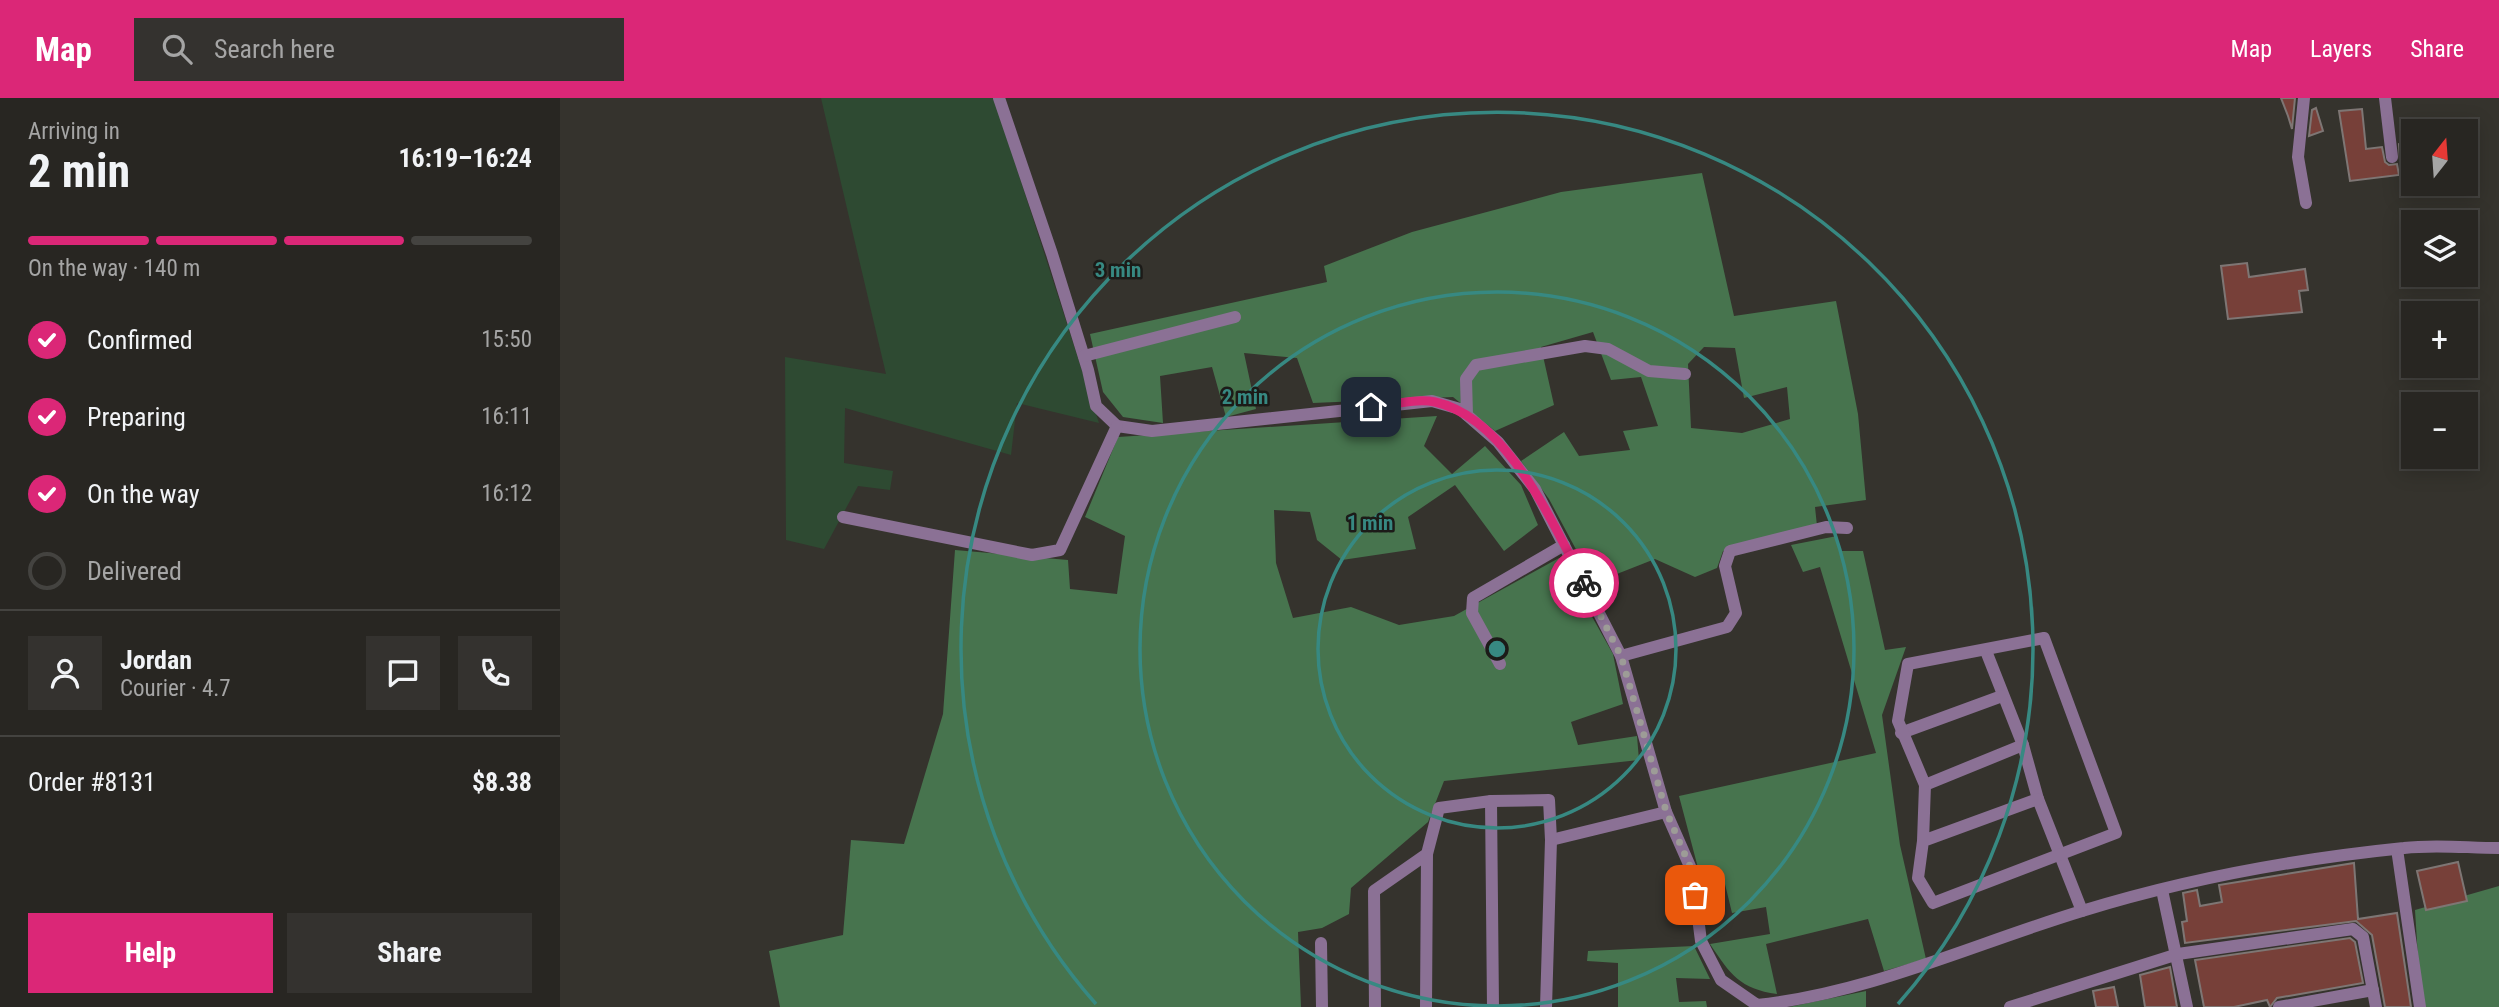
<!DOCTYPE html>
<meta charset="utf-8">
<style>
:root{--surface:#282622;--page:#34322f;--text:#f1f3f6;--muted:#a5a5a5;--line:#444340;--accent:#db2777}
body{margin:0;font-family:"Roboto Condensed",sans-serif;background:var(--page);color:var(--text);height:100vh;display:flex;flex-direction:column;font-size:26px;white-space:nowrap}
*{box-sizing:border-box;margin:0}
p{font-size:23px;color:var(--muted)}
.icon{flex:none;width:38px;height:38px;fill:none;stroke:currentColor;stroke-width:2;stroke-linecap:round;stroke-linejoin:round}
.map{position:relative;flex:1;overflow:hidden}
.details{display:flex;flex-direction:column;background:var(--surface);width:560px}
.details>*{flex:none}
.needle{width:46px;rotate:17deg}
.tools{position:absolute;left:1841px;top:21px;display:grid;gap:14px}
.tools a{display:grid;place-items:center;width:77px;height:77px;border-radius:0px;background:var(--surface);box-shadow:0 4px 18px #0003,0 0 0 2px var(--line);font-size:35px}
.pin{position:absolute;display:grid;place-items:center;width:60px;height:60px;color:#fff;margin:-30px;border-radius:14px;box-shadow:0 4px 10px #0006}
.courier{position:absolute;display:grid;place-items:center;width:70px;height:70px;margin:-35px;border:5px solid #db2777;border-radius:50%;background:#fff;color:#222;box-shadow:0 2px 9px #0007}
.head em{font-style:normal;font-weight:700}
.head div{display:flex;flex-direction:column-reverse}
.head{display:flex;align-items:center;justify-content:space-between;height:119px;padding:0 28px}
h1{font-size:46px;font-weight:700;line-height:52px}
.bar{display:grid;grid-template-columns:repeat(4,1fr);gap:10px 7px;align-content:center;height:84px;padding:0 28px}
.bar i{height:9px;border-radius:5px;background:var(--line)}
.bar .active{background:var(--accent)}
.bar p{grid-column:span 4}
.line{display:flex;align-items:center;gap:18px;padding:0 28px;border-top:2px solid var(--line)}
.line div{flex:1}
.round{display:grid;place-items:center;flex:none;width:74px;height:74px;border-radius:0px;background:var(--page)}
ol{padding:0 28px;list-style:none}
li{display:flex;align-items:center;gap:21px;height:77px}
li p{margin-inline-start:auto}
li .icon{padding:7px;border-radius:50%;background:var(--accent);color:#fff;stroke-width:4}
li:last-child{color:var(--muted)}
li i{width:38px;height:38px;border:4px solid var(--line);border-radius:50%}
.action{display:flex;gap:14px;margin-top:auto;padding:14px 28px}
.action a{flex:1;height:80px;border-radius:0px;background:var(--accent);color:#fff;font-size:28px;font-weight:700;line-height:80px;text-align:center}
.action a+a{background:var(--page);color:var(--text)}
header{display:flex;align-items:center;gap:42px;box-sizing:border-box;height:98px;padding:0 35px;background:var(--accent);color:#fff}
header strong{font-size:33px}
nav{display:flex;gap:38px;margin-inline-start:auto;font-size:24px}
.search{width:490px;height:63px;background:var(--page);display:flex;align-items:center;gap:18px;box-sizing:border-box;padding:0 24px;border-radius:0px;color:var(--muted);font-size:26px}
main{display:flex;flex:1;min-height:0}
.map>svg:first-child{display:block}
.green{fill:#2e4a32}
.forest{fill:#47744e;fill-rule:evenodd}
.building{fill:#774039;stroke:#7e7674;stroke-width:2}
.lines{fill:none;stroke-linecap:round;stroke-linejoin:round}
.street{stroke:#8b7195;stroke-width:12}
.done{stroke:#9d9c97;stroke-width:7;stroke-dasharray:0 12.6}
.route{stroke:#db2777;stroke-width:9}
.ring{fill:none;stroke:#378982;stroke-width:3.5}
.centre{fill:#378982;stroke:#1c1b18;stroke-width:3.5}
.ring-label{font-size:21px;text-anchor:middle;font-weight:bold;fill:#378982;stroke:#1c1b18;stroke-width:5;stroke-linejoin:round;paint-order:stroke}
</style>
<header>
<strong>Map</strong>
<div class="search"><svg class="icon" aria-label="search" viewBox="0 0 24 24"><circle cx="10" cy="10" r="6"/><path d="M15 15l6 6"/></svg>Search here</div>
<nav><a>Map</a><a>Layers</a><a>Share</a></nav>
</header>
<main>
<section class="details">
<div class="head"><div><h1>2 min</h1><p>Arriving in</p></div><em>16:19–16:24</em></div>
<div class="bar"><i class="active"></i><i class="active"></i><i class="active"></i><i></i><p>On the way · 140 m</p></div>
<ol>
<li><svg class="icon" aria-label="check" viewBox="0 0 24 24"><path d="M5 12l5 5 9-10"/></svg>Confirmed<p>15:50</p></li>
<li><svg class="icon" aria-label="check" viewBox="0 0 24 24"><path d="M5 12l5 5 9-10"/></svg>Preparing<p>16:11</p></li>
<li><svg class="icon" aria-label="check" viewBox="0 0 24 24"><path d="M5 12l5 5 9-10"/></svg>On the way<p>16:12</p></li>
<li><i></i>Delivered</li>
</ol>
<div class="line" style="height:126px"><a class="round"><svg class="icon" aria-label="person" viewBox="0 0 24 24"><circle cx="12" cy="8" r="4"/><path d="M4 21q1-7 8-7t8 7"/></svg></a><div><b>Jordan</b><p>Courier · 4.7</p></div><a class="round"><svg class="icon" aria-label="chat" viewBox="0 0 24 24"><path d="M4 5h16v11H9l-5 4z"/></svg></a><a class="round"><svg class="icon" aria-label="phone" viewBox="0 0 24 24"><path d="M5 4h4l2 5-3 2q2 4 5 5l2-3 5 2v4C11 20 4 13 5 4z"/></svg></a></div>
<div class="line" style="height:91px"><div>Order #8131</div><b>$8.38</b></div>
<div class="action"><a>Help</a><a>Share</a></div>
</section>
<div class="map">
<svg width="1939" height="909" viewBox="0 0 1939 909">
<rect width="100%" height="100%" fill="#35332d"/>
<path class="green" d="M261,0H434L539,325L457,305L451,357L285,310L284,365L333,373L330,392L298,388L264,451L226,442L225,259L326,276Z"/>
<g class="forest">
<path d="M1142,75L1174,218L1276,203L1298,316L1306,402L1255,409L1257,428L1163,453L1157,470L1135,479L1095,461L1034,485L989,401L961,363L1004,334L1019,358L1070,352L1063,333L1098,328L1081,279L1051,282L1033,234L981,249L994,307L935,333L893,299L753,305L737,260L684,255L696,311L666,319L652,269L600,278L603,325L563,319L543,294L530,236L767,184L764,168L852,134L1001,94ZM1144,249L1175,250L1184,300L1227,289L1230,321L1182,335L1131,330L1128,266Z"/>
<path d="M877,318L864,348L892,376L925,348L961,387L978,427L944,453L895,387L848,419L856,451L782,462L757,442L750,414L714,412L716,465L733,520L791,509L839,527L894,518L999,460L1053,556L1063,606L1011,624L1018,647L1077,638L1079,662L884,683L868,724L791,790L789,816L762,830L738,834L741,909H220L209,853L283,837L291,742L344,746L383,616L395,452L508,462L510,491L557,496L565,438L525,419L558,339Z"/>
<path d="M1277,438L1280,453H1303L1325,552L1346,549L1322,617L1340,747L1366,861L1324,873L1308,821L1206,846L1217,896C1180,891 1170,876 1150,846L1210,836L1206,809L1172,815L1164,782L1142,785L1119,698L1316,655L1260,469L1243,474L1231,447Z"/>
<path d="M1939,788V909H1861L1855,812Z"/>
<path d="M1134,848L1150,881L1116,880L1119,904L1146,903L1147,909H1058V865L1027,863L1028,853Z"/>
<path d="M1306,893V909H1229Z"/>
</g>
<g class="building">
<path d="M1721,0H1735L1732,31L1728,18Z"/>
<path d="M1756,10L1763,33L1749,38L1752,12Z"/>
<path d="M1802,11L1806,51L1822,49L1825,64L1829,67L1837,66L1839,77L1790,83L1779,13Z"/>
<path d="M1853,44V59L1840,62L1839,46Z"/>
<path d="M1687,165L1689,179L1745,171L1748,192L1739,193L1742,214L1668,221L1661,168Z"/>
<path d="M1898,764L1907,803L1866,812L1857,773Z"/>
<path d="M1794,765L1798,821L1837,815L1851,909H1825L1812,837L1796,823L1625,845L1622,824L1627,823L1623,795L1637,792L1640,808L1662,804L1659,787Z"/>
<path d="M1790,840L1795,844L1803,885L1717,900L1710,909L1707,902L1674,909H1644L1635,862Z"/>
<path d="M1610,869L1617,909H1585L1580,877Z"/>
<path d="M1554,889L1558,909H1536L1533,893Z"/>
</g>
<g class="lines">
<g class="street">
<path d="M439,0L492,156L528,272L536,308L557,328L592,333L872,303L900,311L938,344L975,391L1061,558L1106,714L1132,773L1141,843L1161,882L1197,907C1310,895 1413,846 1522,813C1626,781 1735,761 1844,750C1875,746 1908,750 1939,750"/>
<path d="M1744,0L1738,59L1746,105"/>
<path d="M1825,0L1832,59"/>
<path d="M524,258L675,219"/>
<path d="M907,317L906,281L916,267L1025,248L1048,251L1089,273L1125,276"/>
<path d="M283,419L472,457L500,452L557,328"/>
<path d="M1426,553L1463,647L1478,701L1522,813"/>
<path d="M1061,558L1167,529L1176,515L1165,468L1170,453L1266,429L1287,430"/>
<path d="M940,566L912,515L913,500L1004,447"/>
<path d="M1341,635L1442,598"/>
<path d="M1365,687L1463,647"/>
<path d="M931,703L933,909"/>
<path d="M991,742L1106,714"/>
<path d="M1363,743L1365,687L1338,623L1348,566L1484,540L1556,735L1373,805L1358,780L1363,743L1478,701"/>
<path d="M1837,751L1860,909"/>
<path d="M1602,792L1627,909"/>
<path d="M761,845L762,909"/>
<path d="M815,909L814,793L867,756L879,710L931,703L989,702L991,742L986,909"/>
<path d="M866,909L867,756"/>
<path d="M1450,909L1618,856L1793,831L1803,839L1816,909"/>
<path d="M1719,909L1813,892"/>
</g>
</g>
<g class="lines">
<path class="done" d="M1024,485L1061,558L1106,713L1132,773L1135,797"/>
<path class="route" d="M811,309C830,307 857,300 875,304C948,320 992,425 1024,485"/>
</g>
<g class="ring">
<circle cx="937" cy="551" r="179"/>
<circle cx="937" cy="551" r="357"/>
<path d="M536 906A536 536 0 1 1 1338 906"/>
</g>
<circle cx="937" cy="551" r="10" class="centre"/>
<g class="ring-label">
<text x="558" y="179">3 min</text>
<text x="685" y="306">2 min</text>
<text x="810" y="432">1 min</text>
</g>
</svg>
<div class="tools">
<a><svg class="needle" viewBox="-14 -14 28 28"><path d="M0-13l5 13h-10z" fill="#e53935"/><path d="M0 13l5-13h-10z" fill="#a5a5a5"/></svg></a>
<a><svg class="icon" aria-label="layers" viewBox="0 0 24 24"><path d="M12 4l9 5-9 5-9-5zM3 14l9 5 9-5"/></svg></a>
<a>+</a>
<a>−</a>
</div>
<div class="pin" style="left:1135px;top:797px;background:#ea580c"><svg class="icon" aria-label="bag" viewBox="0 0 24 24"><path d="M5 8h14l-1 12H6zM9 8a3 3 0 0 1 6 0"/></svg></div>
<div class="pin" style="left:811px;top:309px;background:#1f2937"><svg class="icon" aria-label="home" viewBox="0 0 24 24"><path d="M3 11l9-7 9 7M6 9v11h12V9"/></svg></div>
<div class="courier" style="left:1024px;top:485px"><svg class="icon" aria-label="bike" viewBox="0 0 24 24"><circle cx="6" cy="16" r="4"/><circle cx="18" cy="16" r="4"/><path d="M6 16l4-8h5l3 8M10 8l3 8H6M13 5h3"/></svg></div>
</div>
</main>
